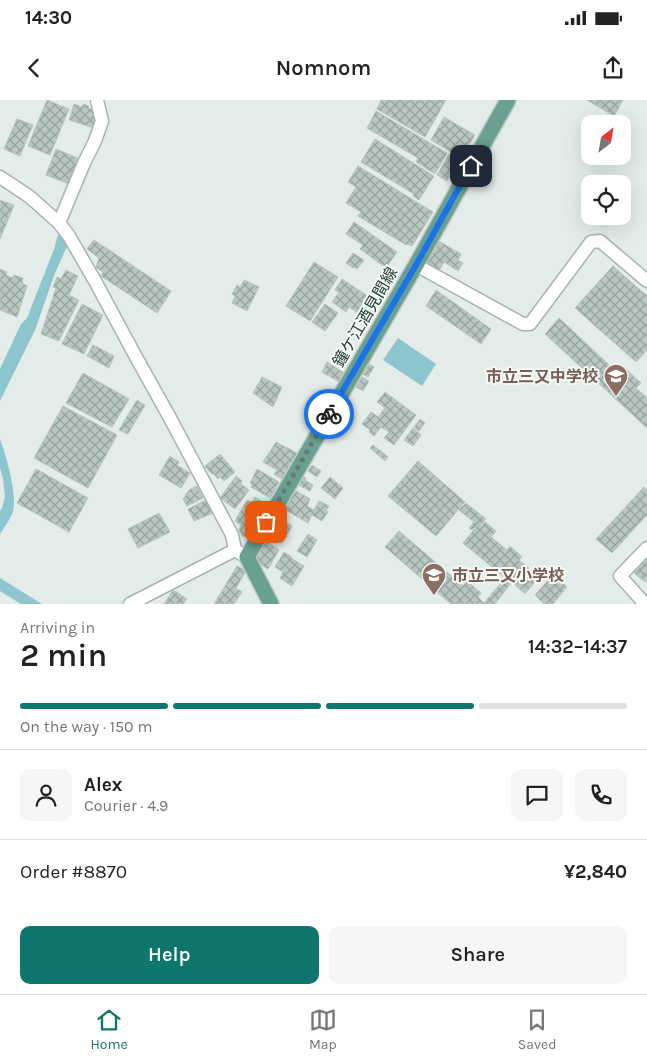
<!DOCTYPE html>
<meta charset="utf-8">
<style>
:root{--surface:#fff;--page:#f6f6f6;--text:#222;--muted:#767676;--line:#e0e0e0;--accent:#0f766e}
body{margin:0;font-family:Karla,"Noto Sans JP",sans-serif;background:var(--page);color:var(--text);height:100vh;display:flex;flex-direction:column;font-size:19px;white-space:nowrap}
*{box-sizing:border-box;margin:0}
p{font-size:16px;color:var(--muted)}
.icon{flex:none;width:28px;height:28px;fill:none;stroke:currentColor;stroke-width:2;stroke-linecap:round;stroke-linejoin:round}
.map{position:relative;height:504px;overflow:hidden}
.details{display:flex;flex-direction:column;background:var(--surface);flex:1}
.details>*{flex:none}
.needle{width:32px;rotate:31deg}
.buttons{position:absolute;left:581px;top:15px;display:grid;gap:10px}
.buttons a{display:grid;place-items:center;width:50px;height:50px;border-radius:10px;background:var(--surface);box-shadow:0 5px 20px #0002;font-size:25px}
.pin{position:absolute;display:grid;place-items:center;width:42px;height:42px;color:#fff;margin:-21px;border-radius:10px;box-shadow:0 2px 8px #0006}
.courier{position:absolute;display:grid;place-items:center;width:50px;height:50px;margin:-25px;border:4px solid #1a73e8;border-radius:50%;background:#fff;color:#222;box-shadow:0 1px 6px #0007}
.summary em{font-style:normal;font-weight:600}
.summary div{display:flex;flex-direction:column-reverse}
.summary{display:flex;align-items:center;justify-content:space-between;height:85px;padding:0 20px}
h1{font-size:32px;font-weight:600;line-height:38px}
.bar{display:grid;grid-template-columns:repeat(4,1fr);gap:8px 5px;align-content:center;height:60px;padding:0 20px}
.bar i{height:6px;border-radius:4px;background:var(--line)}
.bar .active{background:var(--accent)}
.bar p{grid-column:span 4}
.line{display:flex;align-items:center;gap:12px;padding:0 20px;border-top:1px solid var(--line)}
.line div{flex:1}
.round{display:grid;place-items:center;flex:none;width:52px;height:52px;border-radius:10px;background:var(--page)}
.primary-button{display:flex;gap:10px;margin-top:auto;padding:10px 20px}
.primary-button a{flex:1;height:58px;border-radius:10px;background:var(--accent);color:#fff;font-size:20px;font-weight:600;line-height:58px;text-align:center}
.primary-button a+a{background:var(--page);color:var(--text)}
.status{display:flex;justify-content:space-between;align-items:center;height:35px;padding:0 25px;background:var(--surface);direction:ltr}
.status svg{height:14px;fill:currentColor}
header{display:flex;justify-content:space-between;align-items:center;height:65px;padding:0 20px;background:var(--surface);font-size:22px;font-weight:600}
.tab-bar{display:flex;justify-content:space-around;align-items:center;height:70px;border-top:1px solid var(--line);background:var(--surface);font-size:14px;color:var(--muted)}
.tab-bar a{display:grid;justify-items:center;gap:2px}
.tab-bar .active{color:var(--accent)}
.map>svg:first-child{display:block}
.water{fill:#8dc6cf}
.building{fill:url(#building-cross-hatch);stroke:#b6c6bf}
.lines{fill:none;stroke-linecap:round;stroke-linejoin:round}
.minor-casing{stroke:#a6b4af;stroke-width:15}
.major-casing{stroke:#c1c9c7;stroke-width:18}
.minor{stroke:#fff;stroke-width:12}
.major{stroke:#69a091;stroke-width:15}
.done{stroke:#667a74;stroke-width:5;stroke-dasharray:0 9}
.route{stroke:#1a73e8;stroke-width:6}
.labels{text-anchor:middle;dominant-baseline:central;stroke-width:4;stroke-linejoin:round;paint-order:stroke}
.street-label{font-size:16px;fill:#233d36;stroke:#f4f9f6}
.education-label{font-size:16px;font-weight:bold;fill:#785e54;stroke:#f4f9f6;text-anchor:end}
</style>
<div class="status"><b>14:30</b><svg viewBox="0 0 49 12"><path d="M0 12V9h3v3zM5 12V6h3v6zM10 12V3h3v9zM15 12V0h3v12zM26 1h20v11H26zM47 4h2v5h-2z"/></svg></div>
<header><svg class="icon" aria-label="back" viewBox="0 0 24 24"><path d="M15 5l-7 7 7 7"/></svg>Nomnom<svg class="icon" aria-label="share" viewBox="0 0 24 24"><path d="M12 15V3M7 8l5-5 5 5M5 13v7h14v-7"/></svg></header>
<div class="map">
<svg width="647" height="504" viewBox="0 0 647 504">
<defs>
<pattern id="building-cross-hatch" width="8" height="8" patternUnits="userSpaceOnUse" patternTransform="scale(1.25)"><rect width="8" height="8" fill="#b8c7c1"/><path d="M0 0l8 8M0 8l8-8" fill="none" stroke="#95a39e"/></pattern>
</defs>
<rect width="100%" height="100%" fill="#e3ece8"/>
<g class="water">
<path d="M59,131L68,144L55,173L35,230L0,301V269L21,224L27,218L54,149Z"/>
<path d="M398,238L436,264L422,286L383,260Z"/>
<path d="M0,339C6,354 19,400 12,414C9,421 4,428 0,434V411L2,408L5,397L3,379L0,368Z"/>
<path d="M0,478L42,504H21L0,491Z"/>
</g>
<g class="building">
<path d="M47,0L69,9L50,55L28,46Z"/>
<path d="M381,0H446L425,37L377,9Z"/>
<path d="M587,0H623L614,16Z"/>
<path d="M74,4L82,7L83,4L89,6L88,8L95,10L94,14L98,16L94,28L69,20Z"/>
<path d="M376,11L447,53L435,74L416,62L418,58L367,28Z"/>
<path d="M444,17L475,35L461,58L431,40Z"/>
<path d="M17,19L33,25L20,56L4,49Z"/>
<path d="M375,39L434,76L419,100L413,96L414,94L361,62Z"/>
<path d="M56,49L80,59L69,84L46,75Z"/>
<path d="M449,54L459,60L447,81L437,75Z"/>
<path d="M358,66L433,112L412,146L407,144L406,145L358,116L361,112L346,103L356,87L348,82Z"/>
<path d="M0,100L14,105L0,139Z"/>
<path d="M354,122L397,152L386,168L360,149L363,145L346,134Z"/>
<path d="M94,140L171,191L157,213L101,176L103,172L96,167L99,158L87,149Z"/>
<path d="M439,141L461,154L458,160L463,163L458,171L444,162L437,174L424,165Z"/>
<path d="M353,153L364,160L357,169L354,167L353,168L346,163Z"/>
<path d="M314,162L338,177L310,221L286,206Z"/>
<path d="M613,166L647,196V250L636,262L575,208Z"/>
<path d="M0,169L7,172L6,175L13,178L14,175L23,178L22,183L27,186L17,217L0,210Z"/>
<path d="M66,170L78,176L69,195L79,200L59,241L41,234L56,188L53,187L57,177L61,179Z"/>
<path d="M342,179L372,199L361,215L349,207L346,212L332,202L339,192L335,190Z"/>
<path d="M244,180L259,187L247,211L232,203L235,196L232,194L237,185L240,187Z"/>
<path d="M436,190L491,229L481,244L426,206Z"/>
<path d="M82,204L103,215L84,254L62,244Z"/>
<path d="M325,204L338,213L325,231L312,222Z"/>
<path d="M559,218L620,275L626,269L641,283L636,288L647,298V328L545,234Z"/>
<path d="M93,245L114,256L109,268L87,256Z"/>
<path d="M327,262L344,273L339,282L322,272Z"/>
<path d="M369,264L374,267L368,277L363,274Z"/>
<path d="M83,273L129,299L112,327L66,303Z"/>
<path d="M262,277L282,287L273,307L253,293Z"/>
<path d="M362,277L369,281L363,291L356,287Z"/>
<path d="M385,292L416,315L394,345L384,338L389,332L381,327L374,336L369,332L370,330L362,324L371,312L378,317L385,308L377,302Z"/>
<path d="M137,300L145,305L128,334L119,330Z"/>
<path d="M63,306L117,335L88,388L34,358Z"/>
<path d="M420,319L425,323L419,331L414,327Z"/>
<path d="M413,328L421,335L413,346L404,340Z"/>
<path d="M276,342L297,353L282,379L274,374L277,370L263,362Z"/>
<path d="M373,345L388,357L385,361L370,348Z"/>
<path d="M220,354L235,372L224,381L220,377L218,379L213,373L212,374L205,366Z"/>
<path d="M170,356L179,362L177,365L190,373L181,388L159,375Z"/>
<path d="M418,361L465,402L436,436L388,396Z"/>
<path d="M312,365L321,371L317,377L308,371Z"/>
<path d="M36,369L88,398L69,432L17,403Z"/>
<path d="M257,369L279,382L270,398L251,387L252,384L250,383Z"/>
<path d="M236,376L242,381L241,384L249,390L235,409L220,398Z"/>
<path d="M302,376L306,378L305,380L313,385L310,391L297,384Z"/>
<path d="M330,377L343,388L335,399L321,388Z"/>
<path d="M197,386L203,398L187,406L183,399L189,390Z"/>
<path d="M644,387L647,390V415L612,453L596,439Z"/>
<path d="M293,389L310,399L307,406L314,410L319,401L329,406L326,411L328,412L322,421L312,415L308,423L282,408Z"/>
<path d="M255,397L267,405L250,437L242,436L239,430L241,425L235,421L247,400L252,402Z"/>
<path d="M206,400L213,413L194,421L188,409Z"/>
<path d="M466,403L486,419L480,426L478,424L472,430L469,428L474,422L459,410Z"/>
<path d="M159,413L170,432L138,448L128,429Z"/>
<path d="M278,417L292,426L282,443L274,438L273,440L266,436Z"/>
<path d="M485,422L496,431L491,437L507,450L510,446L522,457L519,460L539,477L525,494L512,482L511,483L463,443L478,425L481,427Z"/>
<path d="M399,431L463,486L467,481L481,493L478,497L484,503L505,478L511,483L495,504H451L385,447Z"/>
<path d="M308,434L317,440L307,457L297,451Z"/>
<path d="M264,440L279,450L268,469L258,463L255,456Z"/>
<path d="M284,452L292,457L291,458L304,466L292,486L280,478L283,472L275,467Z"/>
<path d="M647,459V480L645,482L634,473Z"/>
<path d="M237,466L246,471L236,488L242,492L234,504H214Z"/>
<path d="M553,475L567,487L553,504H544L535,495Z"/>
<path d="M173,490L187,499L183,504H164Z"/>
</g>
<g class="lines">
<defs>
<g id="minor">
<path d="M0,77L30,97L59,123L69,136L95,181L136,257L170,318L232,435L235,450L247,457"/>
<path d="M59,123L84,63L95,41L102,21L97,0"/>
<path d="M416,165L523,224H530L591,142L600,141L647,181"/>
<path d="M130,504L235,450"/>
<path d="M645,504L620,476L647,448"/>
</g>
<path id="major" d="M271,504L247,457L416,165L508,0"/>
</defs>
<use href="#minor" class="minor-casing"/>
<use href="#major" class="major-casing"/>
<use href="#minor" class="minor"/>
<use href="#major" class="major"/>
</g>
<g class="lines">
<path class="done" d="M266,422L329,314"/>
<path class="route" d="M329,314L416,165L471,66"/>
</g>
<defs>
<symbol id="school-pin" viewBox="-11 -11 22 30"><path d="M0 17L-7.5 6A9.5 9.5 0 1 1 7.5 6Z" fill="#8d6e63" stroke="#f4f9f6"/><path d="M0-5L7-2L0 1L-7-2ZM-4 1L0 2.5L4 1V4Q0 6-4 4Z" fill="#fff"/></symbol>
</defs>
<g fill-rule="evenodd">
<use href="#school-pin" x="602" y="262" width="28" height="38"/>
<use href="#school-pin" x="420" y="461" width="28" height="38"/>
</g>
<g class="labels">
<g class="street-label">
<text transform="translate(365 217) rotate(-60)">鐘ケ江酒見間線</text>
</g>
<g class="education-label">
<text x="598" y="276">市立三又中学校</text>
<text x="452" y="475" text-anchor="start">市立三又小学校</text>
</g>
</g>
</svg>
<div class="buttons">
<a><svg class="needle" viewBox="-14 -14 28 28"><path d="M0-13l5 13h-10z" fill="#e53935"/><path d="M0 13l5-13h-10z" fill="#767676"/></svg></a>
<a><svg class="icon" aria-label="locate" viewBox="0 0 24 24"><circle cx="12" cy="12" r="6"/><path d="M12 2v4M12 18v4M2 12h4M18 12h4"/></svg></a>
</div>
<div class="pin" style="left:266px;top:422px;background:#ea580c"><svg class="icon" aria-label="bag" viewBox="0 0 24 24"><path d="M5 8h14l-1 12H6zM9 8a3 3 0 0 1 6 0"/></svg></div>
<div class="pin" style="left:471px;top:66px;background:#1f2937"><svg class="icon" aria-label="home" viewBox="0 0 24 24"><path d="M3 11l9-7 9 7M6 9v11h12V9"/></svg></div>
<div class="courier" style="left:329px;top:314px"><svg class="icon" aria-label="bike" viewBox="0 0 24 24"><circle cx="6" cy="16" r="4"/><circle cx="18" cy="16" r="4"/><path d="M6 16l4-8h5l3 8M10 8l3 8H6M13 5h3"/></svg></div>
</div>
<section class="details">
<div class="summary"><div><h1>2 min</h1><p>Arriving in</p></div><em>14:32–14:37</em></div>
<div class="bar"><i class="active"></i><i class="active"></i><i class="active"></i><i></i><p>On the way · 150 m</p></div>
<div class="line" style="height:90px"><a class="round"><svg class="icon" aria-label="person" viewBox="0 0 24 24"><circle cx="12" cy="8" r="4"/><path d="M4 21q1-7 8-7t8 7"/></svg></a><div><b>Alex</b><p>Courier · 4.9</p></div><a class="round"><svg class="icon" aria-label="chat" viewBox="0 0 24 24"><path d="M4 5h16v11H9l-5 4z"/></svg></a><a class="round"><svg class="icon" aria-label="phone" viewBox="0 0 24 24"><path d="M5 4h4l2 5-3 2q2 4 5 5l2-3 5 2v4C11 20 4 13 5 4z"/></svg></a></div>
<div class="line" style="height:65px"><div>Order #8870</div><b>¥2,840</b></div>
<div class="primary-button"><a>Help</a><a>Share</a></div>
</section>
<nav class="tab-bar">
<a class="active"><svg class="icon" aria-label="home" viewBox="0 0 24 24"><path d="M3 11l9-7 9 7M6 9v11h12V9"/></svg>Home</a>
<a><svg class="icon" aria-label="map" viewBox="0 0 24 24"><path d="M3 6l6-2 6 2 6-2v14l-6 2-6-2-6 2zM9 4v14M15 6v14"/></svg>Map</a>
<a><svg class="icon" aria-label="saved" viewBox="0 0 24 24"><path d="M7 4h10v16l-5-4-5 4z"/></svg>Saved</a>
</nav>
